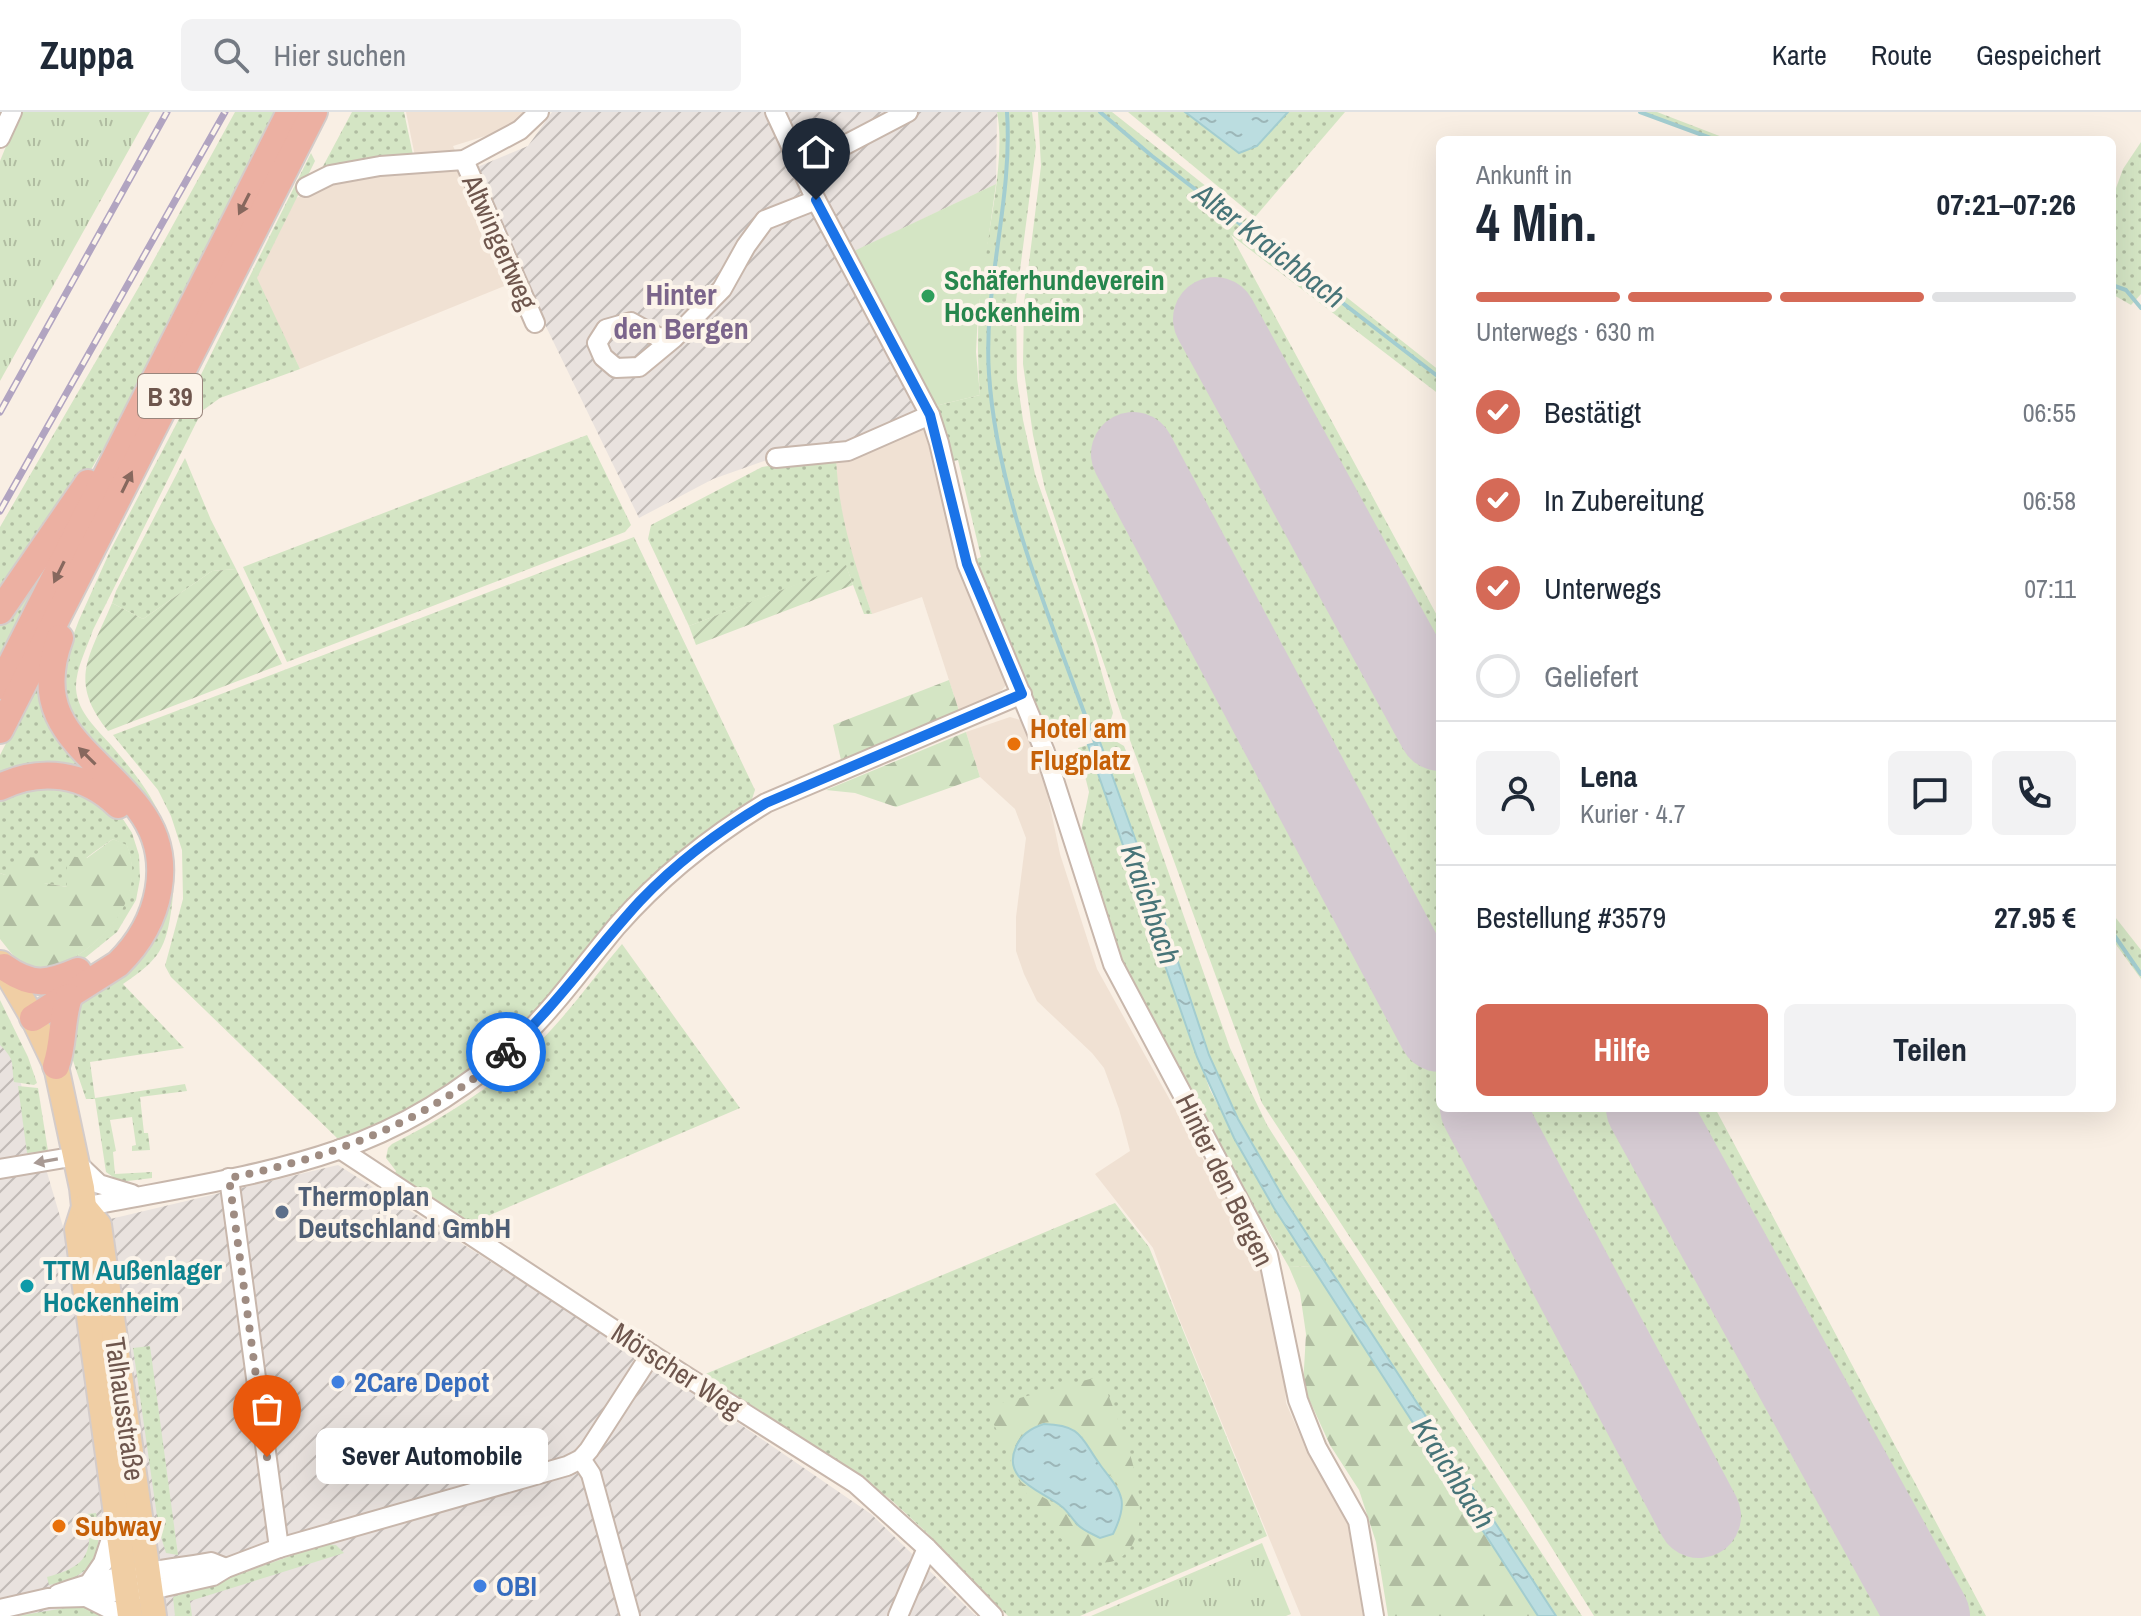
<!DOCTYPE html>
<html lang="de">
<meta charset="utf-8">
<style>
:root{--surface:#fff;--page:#f2f2f3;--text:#1f2937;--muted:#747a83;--line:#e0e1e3;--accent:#d56a57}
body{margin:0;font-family:"Archivo Narrow",sans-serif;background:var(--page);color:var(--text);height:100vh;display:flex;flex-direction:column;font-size:30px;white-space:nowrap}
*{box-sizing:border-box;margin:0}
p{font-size:26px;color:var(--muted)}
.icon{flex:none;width:44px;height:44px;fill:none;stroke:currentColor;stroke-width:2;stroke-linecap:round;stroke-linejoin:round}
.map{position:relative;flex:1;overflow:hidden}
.drawer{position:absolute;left:1436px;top:24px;width:680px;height:976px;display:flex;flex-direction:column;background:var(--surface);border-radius:12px;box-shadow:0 8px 32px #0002}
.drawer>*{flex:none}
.pin{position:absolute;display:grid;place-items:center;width:68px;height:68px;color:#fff;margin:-82px -34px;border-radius:50% 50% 50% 0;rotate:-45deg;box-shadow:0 0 8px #0007}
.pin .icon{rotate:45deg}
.courier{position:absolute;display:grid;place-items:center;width:80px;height:80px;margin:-40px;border:6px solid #1a73e8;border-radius:50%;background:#fff;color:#222;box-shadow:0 2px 10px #0007}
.bubble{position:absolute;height:56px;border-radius:12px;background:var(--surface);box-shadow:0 8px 32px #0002;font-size:26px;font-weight:700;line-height:56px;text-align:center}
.overview em{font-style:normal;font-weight:700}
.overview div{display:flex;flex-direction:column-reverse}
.overview{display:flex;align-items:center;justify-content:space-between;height:136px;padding:0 40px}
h1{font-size:52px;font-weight:700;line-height:60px}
.bar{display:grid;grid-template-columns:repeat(4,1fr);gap:12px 8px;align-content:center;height:96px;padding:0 40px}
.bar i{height:10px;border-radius:6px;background:var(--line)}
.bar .on{background:var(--accent)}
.bar p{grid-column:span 4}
.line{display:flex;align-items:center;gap:20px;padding:0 40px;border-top:2px solid var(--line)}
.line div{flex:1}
.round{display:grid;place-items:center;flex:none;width:84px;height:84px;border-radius:12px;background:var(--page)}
ol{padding:0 40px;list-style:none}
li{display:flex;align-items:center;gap:24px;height:88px}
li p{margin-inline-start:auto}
li .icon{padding:8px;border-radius:50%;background:var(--accent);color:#fff;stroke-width:4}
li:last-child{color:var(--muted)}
li i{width:44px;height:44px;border:4px solid var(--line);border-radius:50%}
.primary-button{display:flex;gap:16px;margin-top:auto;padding:16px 40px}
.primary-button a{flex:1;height:92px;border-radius:12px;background:var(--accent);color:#fff;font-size:32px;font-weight:700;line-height:92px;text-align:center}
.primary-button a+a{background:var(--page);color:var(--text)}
header{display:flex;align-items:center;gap:48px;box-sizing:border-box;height:112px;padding:0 40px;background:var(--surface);border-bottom:2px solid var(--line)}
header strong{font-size:38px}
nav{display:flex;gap:44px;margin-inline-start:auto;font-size:28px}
.search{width:560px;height:72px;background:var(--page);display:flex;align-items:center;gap:20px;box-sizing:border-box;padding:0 28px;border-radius:12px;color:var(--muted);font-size:30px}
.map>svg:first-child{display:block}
.residential{fill:#f0e1d3}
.industrial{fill:url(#industrial-furrows)}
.grass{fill:url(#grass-dots)}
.forest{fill:url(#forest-firs)}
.park{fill:url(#park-tufts)}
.garden{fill:url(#garden-furrows)}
.pitch{fill:#d4e5c4}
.water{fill:url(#water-ripples);stroke:#a3cdd0;stroke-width:2}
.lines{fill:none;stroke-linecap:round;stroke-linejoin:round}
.stream{stroke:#a3cdd0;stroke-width:4}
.runway{stroke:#d5cad2;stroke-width:84}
.minor-casing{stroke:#c8b7ac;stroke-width:22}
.major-casing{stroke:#d4ccca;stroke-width:28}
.highway-casing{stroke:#d4ccca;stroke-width:30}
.minor{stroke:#fff;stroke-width:18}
.major{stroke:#f0cea4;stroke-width:24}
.highway{stroke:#ecb0a2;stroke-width:26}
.rail-casing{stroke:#b1a4c1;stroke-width:7}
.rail{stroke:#fcf4ea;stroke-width:4;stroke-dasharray:12;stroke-linecap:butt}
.oneway{fill:#87685e}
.oneway2{fill:#a89a94}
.done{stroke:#9f8c82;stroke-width:8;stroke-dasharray:0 14.4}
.route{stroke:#1a73e8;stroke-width:10}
.leisure-dot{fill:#2e9e5b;stroke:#fcf4ea;stroke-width:3}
.food-dot{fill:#e8710a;stroke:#fcf4ea;stroke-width:3}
.service-dot{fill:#5c6f8a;stroke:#fcf4ea;stroke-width:3}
.culture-dot{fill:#0f9aa8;stroke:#fcf4ea;stroke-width:3}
.shop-dot{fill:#3f7fe0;stroke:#fcf4ea;stroke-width:3}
.labels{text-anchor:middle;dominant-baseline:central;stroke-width:8;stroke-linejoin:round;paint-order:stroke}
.shield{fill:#fcf4ea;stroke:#99857c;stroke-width:2}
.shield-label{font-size:26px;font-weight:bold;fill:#6e564d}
.street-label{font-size:28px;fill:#6e564d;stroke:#fcf4ea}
.leisure-label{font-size:28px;font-weight:bold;fill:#27864d;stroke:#fcf4ea;text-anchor:start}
.food-label{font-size:28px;font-weight:bold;fill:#c56008;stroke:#fcf4ea;text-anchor:start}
.service-label{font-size:28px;font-weight:bold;fill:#4e5e75;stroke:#fcf4ea;text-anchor:start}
.culture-label{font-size:28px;font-weight:bold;fill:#0d838f;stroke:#fcf4ea;text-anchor:start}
.shop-label{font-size:28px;font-weight:bold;fill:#366cbe;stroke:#fcf4ea;text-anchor:start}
.water-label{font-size:30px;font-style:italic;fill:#477478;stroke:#fcf4ea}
.neighbourhood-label{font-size:30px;font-weight:bold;fill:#7b658b;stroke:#fcf4ea}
</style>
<header>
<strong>Zuppa</strong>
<div class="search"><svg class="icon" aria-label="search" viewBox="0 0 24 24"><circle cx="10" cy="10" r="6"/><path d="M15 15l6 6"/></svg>Hier suchen</div>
<nav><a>Karte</a><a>Route</a><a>Gespeichert</a></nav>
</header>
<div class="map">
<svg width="2141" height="1504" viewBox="0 0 2141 1504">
<defs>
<pattern id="industrial-furrows" width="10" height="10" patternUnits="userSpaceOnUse" patternTransform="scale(2)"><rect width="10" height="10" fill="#e9e2de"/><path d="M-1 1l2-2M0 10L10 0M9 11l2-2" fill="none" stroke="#c1bab6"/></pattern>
<pattern id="grass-dots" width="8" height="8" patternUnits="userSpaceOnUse" patternTransform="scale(2)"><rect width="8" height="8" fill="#d4e5c4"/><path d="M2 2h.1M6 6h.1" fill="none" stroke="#b0bca1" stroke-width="1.8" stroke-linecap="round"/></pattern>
<pattern id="forest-firs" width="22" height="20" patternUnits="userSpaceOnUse" patternTransform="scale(2)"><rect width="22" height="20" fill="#d4e5c4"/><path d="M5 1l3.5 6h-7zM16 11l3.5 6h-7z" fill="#b0bca1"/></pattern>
<pattern id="park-tufts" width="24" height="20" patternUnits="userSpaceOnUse" patternTransform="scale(2)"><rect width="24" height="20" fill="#d4e5c4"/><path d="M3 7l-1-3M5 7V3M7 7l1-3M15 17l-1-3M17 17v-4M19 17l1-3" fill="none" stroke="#b0bca1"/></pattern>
<pattern id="garden-furrows" width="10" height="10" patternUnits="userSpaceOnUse" patternTransform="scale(2)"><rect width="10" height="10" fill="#d4e5c4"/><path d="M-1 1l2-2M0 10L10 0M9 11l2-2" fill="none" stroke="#b0bca1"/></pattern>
<pattern id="water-ripples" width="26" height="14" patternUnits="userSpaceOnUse" patternTransform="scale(2)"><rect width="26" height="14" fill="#bbdde0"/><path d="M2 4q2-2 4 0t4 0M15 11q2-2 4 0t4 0" fill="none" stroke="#9cb6b8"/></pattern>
</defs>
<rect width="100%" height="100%" fill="#f9efe4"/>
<g class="residential">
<path d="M406,0H525L508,17L453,34L514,170L300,257L256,167L296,86L365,62L418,59Z"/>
<path d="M923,312L963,471L1008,563L1006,573L994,588L960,602L922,485L872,502L847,431L837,371L836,341Z"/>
<path d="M1010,605L1027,610L1039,642L1060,742L1097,857L1268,1164L1281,1195L1286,1291L1305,1335L1329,1371L1348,1412L1363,1504H1301L1176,1199L1153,1136L1095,1062L1130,1039L1119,997L1104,956L1092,941L1037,889L1024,862L1016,839V805L1026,726L1015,697L980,665L966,620Z"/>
</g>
<g class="industrial">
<path d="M552,0H997L996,72L847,143L925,304L828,338L778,344L713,367L639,406L470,58L528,34Z"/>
<path d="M0,913L8,928L64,1118L338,1053L655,1254L871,1402L976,1504H0Z"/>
</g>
<g class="grass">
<path d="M235,0H276L112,322L86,366L0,489V415L140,173Z"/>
<path d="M352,0H404L413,43L356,48L321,58Z"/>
<path d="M997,0H1032L1036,35L1016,189L1017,267L1023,308L1035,362L1094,533L1113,601L1111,607L1098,613L1097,619L1069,629L1044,622L970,450L981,445L958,348L945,351L931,295L980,283C977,243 977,206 982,166C988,118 1006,46 997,0Z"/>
<path d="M1038,0H1112L1440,259V283L1231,123L1440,509V996H1715L1986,1504H1594L1526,1394L1262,991L1127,620L1045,377L1033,323L1023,252L1024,191L1041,54Z"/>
<path d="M1128,0H1345L1255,105Z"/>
<path d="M1639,0H1657L1730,28H1712Z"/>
<path d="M2141,30V182L2131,193L2112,182V87L2123,57Z"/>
<path d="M311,41L315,49L257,166L300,257L220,286L202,299L93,518C87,536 75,558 76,577C78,601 97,617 111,633C156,685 180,723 172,793C166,837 160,847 123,872L184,936L90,950L95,986L185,972L187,979L140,985L144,1021H148L150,1038L132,1039V1034L136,1033L132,1005L110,1008L116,1039L113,1040L115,1062L152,1060V1066L120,1070L106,1060L95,987H86L67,931V910L83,888L108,872L167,745L70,611L59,561L79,508L111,437L179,307Z"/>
<path d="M587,323L631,413L625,420L287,550L243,455Z"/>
<path d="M836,343C838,402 853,447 872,502H864L846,454L689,514L648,427L651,413L762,355Z"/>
<path d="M185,346L211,408L236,457L212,459L143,507L112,491L116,479Z"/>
<path d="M67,418L0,549V509Z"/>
<path d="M634,425L755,678L752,687L699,726L558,878L493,943L416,997L343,1028L337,1026L171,865L165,854L183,787L182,738L171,704L158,678L113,623Z"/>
<path d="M43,559C46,565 45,574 47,582C49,596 55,610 62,622C82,651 113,669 134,696C146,712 153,734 154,753C158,820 104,861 49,889L48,886C80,866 118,846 137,812C174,746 128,662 54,656C35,655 17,661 0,668V643Z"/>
<path d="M1112,627L1124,634L1126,639L1230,936L1267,1013L1582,1504H1556L1284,1087L1238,1007L1209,943L1158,790L1100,630Z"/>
<path d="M1088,633L1210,978L1274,1096L1314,1154L1289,1155L1178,963L1124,853L1081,733V719L1089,680L1078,636Z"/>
<path d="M54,668L119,701L132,721L139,743L140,767L136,788L117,820L75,854L39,857C49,854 61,853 70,848C110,825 145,781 127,734L113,727C96,739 70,753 68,775L43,771L52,747L5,763L0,761V681Z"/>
<path d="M2112,801L2141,838V867L2112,827Z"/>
<path d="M622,832L740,996L469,1112L393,1065L396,1059L386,1046L388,1036L392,1032C450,1003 507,966 551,918C576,891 598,860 622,832Z"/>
<path d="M0,888L28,945L37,971L34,973L14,970C11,950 16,949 0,933Z"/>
<path d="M18,974L38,976L48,1039L27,1041Z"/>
<path d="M1115,1091L1149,1135L1267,1424L1080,1504H1008L926,1420L890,1387L772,1306L703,1263Z"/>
<path d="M150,1234L178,1443L166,1441L159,1418L133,1236Z"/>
<path d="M96,1401C104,1445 93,1464 49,1473L47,1465C86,1455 94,1442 87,1402Z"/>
<path d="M327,1432L336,1433L344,1441L190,1489L192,1504H175L173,1485C225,1469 275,1448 327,1432Z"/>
<path d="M83,1493L104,1504H17Z"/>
</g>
<g class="forest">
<path d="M949,568L960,602L841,648L833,613Z"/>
<path d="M966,620L980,665L896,695L855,681L826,678Z"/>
<path d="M113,727L127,733C146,781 111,825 70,848C57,855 40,856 27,861L0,827V761L5,763L21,745L53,746L44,771L67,775V744L87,746Z"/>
<path d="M1314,1154L1538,1504H1388L1376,1430L1359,1378L1330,1333L1303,1274L1306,1222L1300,1181L1289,1155Z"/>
<path d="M1101,1264C1117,1307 1139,1352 1140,1398C1140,1414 1136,1433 1124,1443C1085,1476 1029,1390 1015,1361L1021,1370L1037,1382L1061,1395L1078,1415L1100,1426L1113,1422C1121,1406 1127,1386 1116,1370C1111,1363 1104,1358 1100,1351C1092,1337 1083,1321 1068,1314C1039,1300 1014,1326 1012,1352L986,1295Z"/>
</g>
<g class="park">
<path d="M20,0H150L0,269V49Z"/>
<path d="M1262,1431L1291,1502L1286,1504H1091Z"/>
</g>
<g class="garden">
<path d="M846,453L853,473L696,533L689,514Z"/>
<path d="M236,457L282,552L108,619C67,568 90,544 112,491L143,507L212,459Z"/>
</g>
<path class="pitch" d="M996,72L978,201L976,240L980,283L931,295L852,140Z"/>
<g class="water">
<path d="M1185,0H1288L1257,34L1239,41Z"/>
<path d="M1100,630L1158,790L1209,943L1238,1007L1284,1087L1556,1504H1538L1274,1096L1234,1026L1197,945L1088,633Z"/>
<path d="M1044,1312C1083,1313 1081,1327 1101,1354C1121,1380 1130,1388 1113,1422L1100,1426C1093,1422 1084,1419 1078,1413C1072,1407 1068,1399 1061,1394C1042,1379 1001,1368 1016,1335C1021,1322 1031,1316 1044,1312Z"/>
</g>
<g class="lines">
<g class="stream">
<path d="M1007,0C1013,88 983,174 989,262C997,387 1055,518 1097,636"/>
<path d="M1100,0L1152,44L1440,266"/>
<path d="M1640,0L1716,28"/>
<path d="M2112,173L2126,178L2141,196"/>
<path d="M2112,820L2141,862"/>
</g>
<g class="runway">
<path d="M1215,207L1440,617"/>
<path d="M1133,342L1440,918"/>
<path d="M1482,996L1699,1404"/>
<path d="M1648,996L1928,1504"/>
</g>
<defs>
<g id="minor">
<path d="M775,0L816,88L930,303L939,331L967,452L1045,640L1113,852L1268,1143L1298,1288L1317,1336L1358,1409L1374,1504"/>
<path d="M0,26L12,0"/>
<path d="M464,48L535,211"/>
<path d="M801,56L908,0"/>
<path d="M306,75L330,63L380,54L464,48L520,18L539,0"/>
<path d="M674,226L658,225L631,210L606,217L597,231L603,245L616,256L639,255L674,226L722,177L746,134L765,108L816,88"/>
<path d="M776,346L848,339L930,303"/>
<path d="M340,1037L651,1242L856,1372L927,1436L993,1504"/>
<path d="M79,1053L99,1072L132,1082"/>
<path d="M0,1057L77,1044"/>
<path d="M229,1066L279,1436"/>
<path d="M84,1095C168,1078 257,1066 338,1038C408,1014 469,975 523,925C558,891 586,851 617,814C660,765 710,725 766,691L1022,582"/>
<path d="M581,1347L591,1362L630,1504"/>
<path d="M90,1470L103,1451L115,1415"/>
<path d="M58,1482C107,1463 160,1459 211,1450L226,1456"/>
<path d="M86,1485L110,1497L115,1504"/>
<path d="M0,1497L48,1486L86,1485L126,1478H151L213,1464L226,1456L279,1436L567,1354L581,1347L589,1338L651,1242"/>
<path d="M898,1504L927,1436"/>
</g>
<g id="major">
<path d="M1,851L33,906L56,954L82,1076L84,1095L77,1117L130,1504"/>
<path d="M84,1095L99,1113L154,1504"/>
</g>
<g id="highway">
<path d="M0,499L88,371"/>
<path d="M0,574L290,0"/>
<path d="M0,618L314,0"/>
<path d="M0,675C41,655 85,661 118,693"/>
<path d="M4,855C32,875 48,872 78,859"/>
<path d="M33,906L118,852C160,811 177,747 139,697C95,639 27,615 60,526"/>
<path d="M56,954C64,931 61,908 69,885"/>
</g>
</defs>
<use href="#minor" class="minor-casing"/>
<use href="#major" class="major-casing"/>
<use href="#highway" class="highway-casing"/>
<use href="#minor" class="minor"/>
<use href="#major" class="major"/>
<use href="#highway" class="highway"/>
<defs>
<g id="rail">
<path d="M0,300L167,0"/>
<path d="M0,399L225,0"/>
</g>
</defs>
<use href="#rail" class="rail-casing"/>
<use href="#rail" class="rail"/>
</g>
<defs><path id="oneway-solid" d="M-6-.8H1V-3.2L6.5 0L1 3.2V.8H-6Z" transform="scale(2)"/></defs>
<g class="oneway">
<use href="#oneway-solid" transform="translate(244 92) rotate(117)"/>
<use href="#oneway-solid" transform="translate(127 370) rotate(-64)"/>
<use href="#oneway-solid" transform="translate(59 460) rotate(116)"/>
<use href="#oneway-solid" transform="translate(87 644) rotate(-135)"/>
</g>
<use class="oneway2" href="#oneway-solid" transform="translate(46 1049) rotate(170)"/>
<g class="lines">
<path class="done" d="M267,1345L229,1066C330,1046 429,1010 506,940"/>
<path class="route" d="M506,940C556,894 594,839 640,789C677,750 720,718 766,691L1022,582L967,452L930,303L816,88"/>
</g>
<circle class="leisure-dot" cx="928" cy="184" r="8"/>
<g class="food-dot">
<circle cx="1014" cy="632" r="8"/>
<circle cx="59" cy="1414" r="8"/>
</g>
<circle class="service-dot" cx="282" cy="1100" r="8"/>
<circle class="culture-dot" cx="27" cy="1174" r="8"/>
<g class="shop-dot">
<circle cx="338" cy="1270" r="8"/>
<circle cx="480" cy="1474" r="8"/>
</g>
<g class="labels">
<rect class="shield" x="138" y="262" width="64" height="44" rx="6"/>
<g class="shield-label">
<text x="170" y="284">B 39</text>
</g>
<g class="street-label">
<text transform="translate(500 130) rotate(66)">Altwingertweg</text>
<text transform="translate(1225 1068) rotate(64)">Hinter den Bergen</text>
<text transform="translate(677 1258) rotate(33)">Mörscher Weg</text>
<text transform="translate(125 1297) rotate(82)">Talhausstraße</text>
</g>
<g class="leisure-label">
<text x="944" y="168">Schäferhundeverein<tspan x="944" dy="32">Hockenheim</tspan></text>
</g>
<g class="food-label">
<text x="1030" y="616">Hotel am<tspan x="1030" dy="32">Flugplatz</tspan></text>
<text x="75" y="1414">Subway</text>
</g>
<g class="service-label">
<text x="298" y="1084">Thermoplan<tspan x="298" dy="32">Deutschland GmbH</tspan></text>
</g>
<g class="culture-label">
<text x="43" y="1158">TTM Außenlager<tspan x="43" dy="32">Hockenheim</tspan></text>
</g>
<g class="shop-label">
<text x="354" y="1270">2Care Depot</text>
<text x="496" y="1474">OBI</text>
</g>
<g class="water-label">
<text transform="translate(1270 133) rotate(38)">Alter Kraichbach</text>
<text transform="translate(1151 792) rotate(71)">Kraichbach</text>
<text transform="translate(1454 1361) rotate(57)">Kraichbach</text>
</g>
<g class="neighbourhood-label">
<text x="681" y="182">Hinter<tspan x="681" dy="34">den Bergen</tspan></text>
</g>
</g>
</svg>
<div class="pin" style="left:267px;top:1345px;background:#ea580c"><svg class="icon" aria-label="bag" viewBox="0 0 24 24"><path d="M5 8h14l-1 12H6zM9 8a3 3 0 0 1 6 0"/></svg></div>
<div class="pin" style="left:816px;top:88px;background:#1f2937"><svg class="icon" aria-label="home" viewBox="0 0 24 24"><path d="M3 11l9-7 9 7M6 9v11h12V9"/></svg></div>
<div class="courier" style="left:506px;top:940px"><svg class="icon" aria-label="bike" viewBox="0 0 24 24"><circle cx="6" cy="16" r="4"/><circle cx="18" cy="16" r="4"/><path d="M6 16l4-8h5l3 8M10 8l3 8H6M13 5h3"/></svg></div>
<div class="bubble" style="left:316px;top:1316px;width:232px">Sever Automobile</div>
<section class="drawer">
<div class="overview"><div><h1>4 Min.</h1><p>Ankunft in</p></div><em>07:21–07:26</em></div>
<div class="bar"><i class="on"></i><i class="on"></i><i class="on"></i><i></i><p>Unterwegs · 630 m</p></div>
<ol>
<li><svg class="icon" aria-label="check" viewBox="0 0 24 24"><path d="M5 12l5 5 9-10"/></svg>Bestätigt<p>06:55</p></li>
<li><svg class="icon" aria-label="check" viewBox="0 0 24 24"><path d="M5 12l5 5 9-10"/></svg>In Zubereitung<p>06:58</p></li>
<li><svg class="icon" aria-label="check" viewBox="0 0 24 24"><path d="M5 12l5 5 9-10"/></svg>Unterwegs<p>07:11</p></li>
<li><i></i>Geliefert</li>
</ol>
<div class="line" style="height:144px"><a class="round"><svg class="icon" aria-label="person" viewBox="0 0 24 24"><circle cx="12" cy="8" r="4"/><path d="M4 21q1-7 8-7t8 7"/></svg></a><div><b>Lena</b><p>Kurier · 4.7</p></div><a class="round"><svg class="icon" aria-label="chat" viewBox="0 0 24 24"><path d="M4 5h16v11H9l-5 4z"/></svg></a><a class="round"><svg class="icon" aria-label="phone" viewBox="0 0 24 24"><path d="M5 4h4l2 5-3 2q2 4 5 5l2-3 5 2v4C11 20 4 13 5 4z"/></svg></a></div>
<div class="line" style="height:104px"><div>Bestellung #3579</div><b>27.95 €</b></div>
<div class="primary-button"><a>Hilfe</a><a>Teilen</a></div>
</section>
</div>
